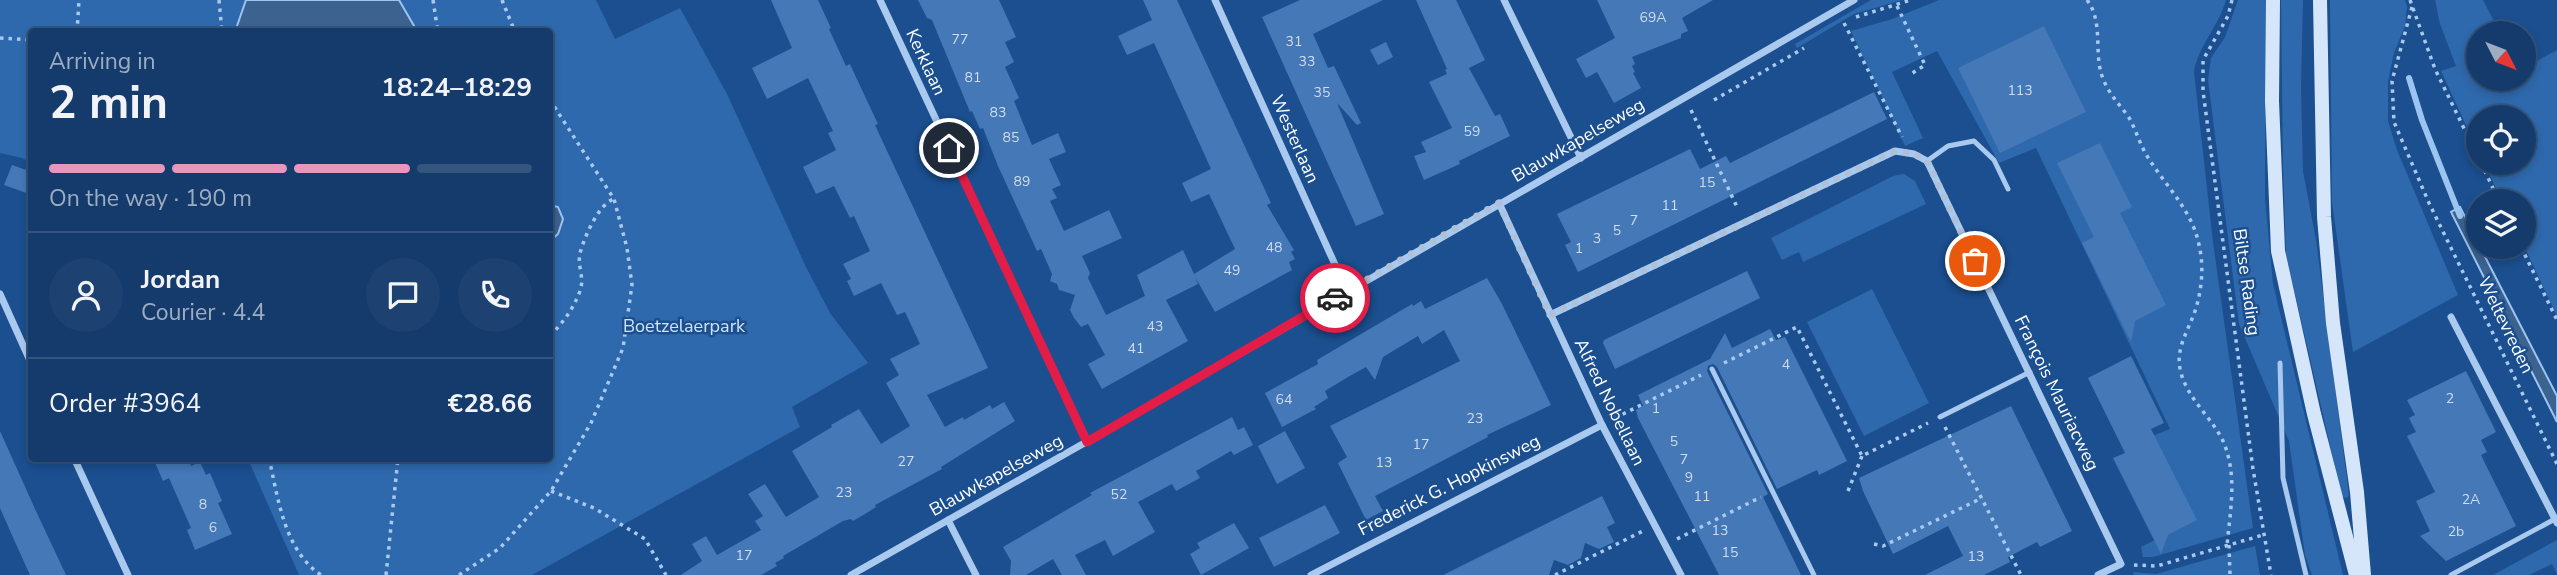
<!DOCTYPE html>
<meta charset="utf-8">
<style>
:root{--surface:#143b6b;--page:#1d4271;--text:#f1f3f6;--muted:#9dadc1;--line:#33557e;--accent:#e797bd}
body{margin:0;font-family:"Nunito Sans",sans-serif;background:var(--page);color:var(--text);height:100vh;display:flex;flex-direction:column;font-size:26px;white-space:nowrap}
*{box-sizing:border-box;margin:0}
p{font-size:23px;color:var(--muted)}
.icon{flex:none;width:38px;height:38px;fill:none;stroke:currentColor;stroke-width:2;stroke-linecap:round;stroke-linejoin:round}
.map{position:relative;flex:1;overflow:hidden}
.drawer{position:absolute;left:28px;top:28px;width:525px;height:434px;display:flex;flex-direction:column;background:var(--surface);border-radius:7px;box-shadow:0 4px 10px #0003,0 0 0 2px var(--line)}
.drawer>*{flex:none}
.needle{width:46px;rotate:132deg}
.fabs{position:absolute;left:2466px;top:21px;display:grid;gap:14px}
.fabs a{display:grid;place-items:center;width:70px;height:70px;border-radius:50%;background:var(--surface);box-shadow:0 4px 10px #0003,0 0 0 2px var(--line);font-size:35px}
.pin{position:absolute;display:grid;place-items:center;width:60px;height:60px;color:#fff;margin:-30px;border:4px solid #fff;border-radius:50%;box-shadow:0 2px 7px #0007}
.courier{position:absolute;display:grid;place-items:center;width:70px;height:70px;margin:-35px;border:5px solid #e11d48;border-radius:50%;background:#fff;color:#222;box-shadow:0 2px 9px #0007}
.overview em{font-style:normal;font-weight:700}
.overview div{display:flex;flex-direction:column-reverse}
.overview{display:flex;align-items:center;justify-content:space-between;height:119px;padding:0 21px}
h1{font-size:46px;font-weight:700;line-height:52px}
.bar{display:grid;grid-template-columns:repeat(4,1fr);gap:10px 7px;align-content:center;height:84px;padding:0 21px}
.bar i{height:9px;border-radius:5px;background:var(--line)}
.bar .active{background:var(--accent)}
.bar p{grid-column:span 4}
.line{display:flex;align-items:center;gap:18px;padding:0 21px;border-top:2px solid var(--line)}
.line div{flex:1}
.round{display:grid;place-items:center;flex:none;width:74px;height:74px;border-radius:37px;background:var(--page)}
.map>svg:first-child{display:block}
.green{fill:#2e69ad}
.water{fill:#3c6290;stroke:#9cc4f0;stroke-width:2}
.lines{fill:none;stroke-linecap:round;stroke-linejoin:round}
.stream{stroke:#9cc4f0;stroke-width:6}
.building{fill:#4478b7}
.path{stroke:#a9c9ee;stroke-width:3.5;stroke-dasharray:3.5 5;stroke-linecap:butt}
.lane{stroke:#a9c9ee;stroke-width:5}
.street{stroke:#a9c9ee;stroke-width:7}
.secondary{stroke:#d6e6fa;stroke-width:14}
.done{stroke:#afc1d8;stroke-width:7;stroke-dasharray:0 12.6}
.route{stroke:#e11d48;stroke-width:9}
.labels{text-anchor:middle;dominant-baseline:central;stroke-width:5;stroke-linejoin:round;paint-order:stroke}
.number-label{font-size:14px;fill:#d0dded}
.street-label{font-size:18px;fill:#fff;stroke:#1b4f8f}
.park-label{font-size:18px;fill:#cfe3fa;stroke:#1b4f8f}
</style>
<div class="map">
<svg width="2557" height="575" viewBox="0 0 2557 575">
<rect width="100%" height="100%" fill="#1b4f8f"/>
<g class="green">
<path d="M0,0H596L615,39L680,8L728,96L806,267L830,313L868,363L792,407L800,427L532,575H299L248,459L550,458V32H32L31,163L22,158L0,153Z"/>
<path d="M1871,0H1902L1854,14L1797,48L1795,44Z"/>
<path d="M1939,0H2226C2219,26 2198,46 2194,72L2213,242L2253,528L2153,557H2143L2141,547L2193,521L2152,436L2170,429L2036,148L1999,163L1937,51L1892,72L1923,138L1905,146L1851,31L1892,19Z"/>
<path d="M2238,0H2266L2265,199L2273,284L2343,575H2312L2305,555L2289,441L2239,324L2208,80L2211,58L2225,37Z"/>
<path d="M2281,0H2303L2301,87L2303,171L2316,240L2349,495L2347,498L2342,497L2286,255L2283,167Z"/>
<path d="M2330,0H2405L2407,7L2405,26L2394,53L2388,81V121L2397,150L2458,295L2353,352L2332,202Z"/>
<path d="M2435,0H2483L2500,33H2478V79H2524V68L2557,50V316L2524,246V201H2502L2484,163H2524V117H2478V151L2441,71L2456,66L2440,24Z"/>
<path d="M1904,174L1915,181L1926,204L1803,262L1799,252L1782,260L1771,238L1893,176Z"/>
<path d="M1872,289L1929,403L1864,436L1807,322Z"/>
<path d="M2557,540V574L2552,564L2529,575H2493Z"/>
<path d="M2255,546L2260,575H2134L2133,572L2156,574Z"/>
</g>
<g class="water">
<path d="M246,0H399L417,31H238L237,26Z"/>
<path d="M550,205L558,207L563,219L558,234L550,241Z"/>
<path d="M2460,207L2478,242V247H2480L2557,396V422L2451,212Z"/>
</g>
<g class="lines">
<path class="stream" d="M2409,78L2422,120L2460,216"/>
</g>
<g class="building">
<path d="M771,0H818L831,28L829,29L846,66L850,64L855,75L878,124L875,125L988,368L927,395L945,427L963,417L964,420L990,405L992,409L1004,402L1015,421L941,467L942,469L875,505L876,507L865,514L853,521L851,519L843,521L783,556L784,558L775,563L777,566L761,575H681L702,561L692,544L706,536L717,555L761,530L755,521L763,516L748,494L765,484L786,517L819,497L792,451L832,427L831,425L859,409L881,444L910,426L886,383L899,375L890,359L920,344L905,312L897,315L881,283L854,296L847,281L851,279L843,264L870,251L854,216L850,218L834,186L816,194L803,167L836,150L828,133L833,131L808,78L767,99L752,68L792,48Z"/>
<path d="M918,0H999L1016,37L1005,42L1014,62L1005,67L1019,98L1014,101L1032,145L1058,133L1066,152L1049,159L1061,185L1052,189L1057,198L1050,201L1064,231L1109,210L1122,238L1082,256L1090,273L1088,278L1106,315L1145,296L1137,275L1183,250L1194,274L1235,249L1209,194L1191,202L1182,183L1211,169L1154,43L1127,55L1118,36L1152,20L1143,0H1177L1271,203L1267,205L1294,250L1291,252L1295,259L1289,262L1292,270L1215,312L1195,277L1198,284L1166,300L1188,341L1102,389L1088,364L1105,355L1088,324L1081,327L1074,318L1070,310L1075,295L1059,290L1057,284L1050,281L1052,274L1041,249L1037,251L998,166L983,128L980,129L972,111L970,112L932,20L927,18Z"/>
<path d="M1300,0H1383L1313,34L1328,68L1334,66L1361,123L1357,125L1337,103L1384,214L1356,226L1262,17Z"/>
<path d="M1416,0H1456L1485,60L1469,68L1495,116L1500,114L1510,136L1459,161L1460,164L1424,180L1414,156L1426,152L1421,142L1452,128L1429,82L1447,74L1445,70L1447,69Z"/>
<path d="M1597,0H1713L1682,18L1688,31L1681,34V38L1632,57L1635,64L1632,66L1635,72L1633,73L1641,88L1614,103L1597,72L1586,78L1576,59L1615,38Z"/>
<path d="M2044,26L2086,112L2000,153L1958,68Z"/>
<path d="M1386,42L1393,57L1378,65L1370,50Z"/>
<path d="M1874,92L1887,119L1578,272L1565,245L1571,242L1557,214L1690,149L1700,169L1726,156L1730,163Z"/>
<path d="M2100,143L2132,207L2120,213L2166,305L2135,321L2131,342L2082,243L2094,237L2057,163Z"/>
<path d="M12,165L32,172V195L4,185Z"/>
<path d="M1747,271L1760,298L1615,369L1603,343L1604,340Z"/>
<path d="M1487,278L1502,304L1551,405L1487,435L1488,437L1375,496L1383,511L1366,520L1338,463L1347,457L1330,426L1460,361L1444,330L1422,344L1418,336L1383,357L1375,380L1366,367L1348,377L1325,391L1328,398L1314,407L1316,409L1282,427L1265,393L1318,364L1317,360L1412,304L1413,306L1421,301L1425,309Z"/>
<path d="M1770,329L1776,340L1785,337L1847,461L1819,475L1817,470L1777,489L1717,367L1713,364L1708,366L1707,371L1768,494L1763,497L1801,575H1719L1638,418L1636,410L1643,406L1638,395L1710,359L1725,333L1732,348Z"/>
<path d="M2131,356L2164,423L2151,429L2197,520L2168,535L2161,554L2113,458L2125,453L2088,378Z"/>
<path d="M2466,371L2496,432L2481,440L2487,452L2481,455L2516,526L2446,561L2420,536L2430,531L2416,501L2435,492L2407,436L2416,432L2409,418L2415,415L2407,400Z"/>
<path d="M2011,406L2072,531L2040,547L2037,542L2008,557L2010,562L1984,575H1925L1963,556L1948,526L1893,554L1863,491L1859,478Z"/>
<path d="M1232,417L1238,430L1244,427L1253,445L1234,455L1231,451L1196,471L1200,478L1176,491L1172,484L1138,502L1155,532L1113,556L1105,540L1075,555L1086,575H1062L1053,559L1026,575H1010L1011,561L1003,547L1092,495L1090,493Z"/>
<path d="M0,431L35,509L66,575H30L15,542L0,508Z"/>
<path d="M1285,431L1305,468L1277,484L1258,446Z"/>
<path d="M153,458H188L191,466L200,462L206,475L210,473L222,501L218,503L232,534L195,550L187,530L191,528L169,478L163,481Z"/>
<path d="M1602,496L1615,523L1607,527L1614,542L1599,549L1585,543L1581,558L1568,565L1554,560L1549,575H1443Z"/>
<path d="M1325,505L1340,533L1274,567L1259,538Z"/>
<path d="M1234,523L1249,548L1201,575L1190,554L1200,548L1197,543Z"/>
</g>
<g class="lines">
<g class="path">
<path d="M219,0L222,32"/>
<path d="M433,0L438,32"/>
<path d="M502,0L515,32"/>
<path d="M2087,0C2105,24 2092,55 2104,81C2110,95 2119,104 2128,116C2136,129 2140,146 2149,159C2166,186 2193,212 2199,245C2204,266 2202,288 2196,308C2189,331 2174,348 2181,373C2188,399 2212,418 2223,441C2238,475 2230,511 2227,546"/>
<path d="M2232,0L2228,16L2203,60V91L2253,469L2271,575"/>
<path d="M2410,0L2435,69L2478,157"/>
<path d="M1897,6L1925,65L1911,74"/>
<path d="M2412,7L2392,81L2394,122L2429,203L2557,464"/>
<path d="M1856,17L1911,0"/>
<path d="M1844,23L1902,137"/>
<path d="M77,32L79,0"/>
<path d="M0,38L32,40"/>
<path d="M1714,100L1804,48"/>
<path d="M1691,110L1738,209"/>
<path d="M2481,163L2499,201"/>
<path d="M2521,247L2557,320"/>
<path d="M550,336C563,322 573,310 580,291C585,277 577,267 580,253C584,238 599,203 614,199"/>
<path d="M1724,363L1797,327L1862,456L1928,423"/>
<path d="M1615,418L1701,375"/>
<path d="M1945,427L2021,575"/>
<path d="M269,458C278,498 284,550 321,575"/>
<path d="M551,491L594,508L645,539L666,575"/>
<path d="M1848,491L1862,456"/>
<path d="M1677,539L1761,497"/>
<path d="M1874,544L1883,546L1982,498"/>
<path d="M2229,545L2230,575"/>
<path d="M2134,565L2157,566L2263,535"/>
<path d="M386,575L398,458"/>
<path d="M459,575L500,548L551,491L591,423L623,348L632,285L627,248L614,199L550,100"/>
<path d="M1555,575L1643,531"/>
</g>
<g class="lane">
<path d="M1927,161L1948,146L1974,141L1994,160L2008,189"/>
<path d="M2280,363L2283,478L2306,575"/>
<path d="M1712,369L1814,575"/>
<path d="M1940,417L2030,372"/>
<path d="M2451,575L2555,519"/>
</g>
<g class="street">
<path d="M880,0L1087,442"/>
<path d="M1215,0L1347,291"/>
<path d="M1504,0L1581,158"/>
<path d="M1499,203L1602,425L1681,575"/>
<path d="M0,294L32,365"/>
<path d="M1550,315L1895,151L1914,154L1927,161L2121,564L2098,575"/>
<path d="M2451,317L2557,523"/>
<path d="M74,458L128,575"/>
<path d="M948,520L976,575"/>
<path d="M851,575L1125,420L1854,0"/>
<path d="M1311,575L1602,425"/>
</g>
<g class="secondary">
<path d="M2273,0L2272,101L2278,251L2314,414L2356,575"/>
<path d="M2320,0L2324,217L2333,323L2357,492L2364,575"/>
</g>
</g>
<g class="lines">
<path class="done" d="M1335,298L1499,203L1550,315L1895,151L1914,154L1927,161L1975,261"/>
<path class="route" d="M949,148L1087,442L1335,298"/>
</g>
<g class="labels">
<g class="number-label">
<text x="1653" y="17">69A</text>
<text x="960" y="39">77</text>
<text x="1294" y="41">31</text>
<text x="1307" y="61">33</text>
<text x="973" y="77">81</text>
<text x="2020" y="90">113</text>
<text x="1322" y="92">35</text>
<text x="998" y="112">83</text>
<text x="1472" y="131">59</text>
<text x="1011" y="137">85</text>
<text x="1022" y="181">89</text>
<text x="1707" y="182">15</text>
<text x="1670" y="205">11</text>
<text x="1634" y="220">7</text>
<text x="1617" y="230">5</text>
<text x="1597" y="238">3</text>
<text x="1274" y="247">48</text>
<text x="1579" y="248">1</text>
<text x="1232" y="270">49</text>
<text x="1155" y="326">43</text>
<text x="1136" y="348">41</text>
<text x="1786" y="364">4</text>
<text x="2450" y="398">2</text>
<text x="1284" y="399">64</text>
<text x="1656" y="408">1</text>
<text x="1475" y="418">23</text>
<text x="1674" y="441">5</text>
<text x="1421" y="444">17</text>
<text x="1684" y="459">7</text>
<text x="906" y="461">27</text>
<text x="1384" y="462">13</text>
<text x="1689" y="477">9</text>
<text x="844" y="492">23</text>
<text x="1119" y="494">52</text>
<text x="1702" y="496">11</text>
<text x="2471" y="499">2A</text>
<text x="203" y="504">8</text>
<text x="213" y="527">6</text>
<text x="1720" y="530">13</text>
<text x="2456" y="531">2b</text>
<text x="1730" y="552">15</text>
<text x="744" y="555">17</text>
<text x="1976" y="556">13</text>
</g>
<g class="street-label">
<text transform="translate(926 62) rotate(65)">Kerklaan</text>
<text transform="translate(1295 139) rotate(66)">Westerlaan</text>
<text transform="translate(1578 140) rotate(-30)">Blauwkapelseweg</text>
<text transform="translate(2247 282) rotate(82)">Biltse Rading</text>
<text transform="translate(2506 325) rotate(64)">Weltevreden</text>
<text transform="translate(2057 393) rotate(64)">François Mauriacweg</text>
<text transform="translate(1610 402) rotate(64)">Alfred Nobellaan</text>
<text transform="translate(996 475) rotate(-29)">Blauwkapelseweg</text>
<text transform="translate(1449 485) rotate(-27)">Frederick G. Hopkinsweg</text>
</g>
<g class="park-label">
<text x="684" y="326">Boetzelaerpark</text>
</g>
</g>
</svg>
<div class="fabs">
<a><svg class="needle" viewBox="-14 -14 28 28"><path d="M0-13l5 13h-10z" fill="#e53935"/><path d="M0 13l5-13h-10z" fill="#9dadc1"/></svg></a>
<a><svg class="icon" aria-label="locate" viewBox="0 0 24 24"><circle cx="12" cy="12" r="6"/><path d="M12 2v4M12 18v4M2 12h4M18 12h4"/></svg></a>
<a><svg class="icon" aria-label="layers" viewBox="0 0 24 24"><path d="M12 4l9 5-9 5-9-5zM3 14l9 5 9-5"/></svg></a>
</div>
<div class="pin" style="left:1975px;top:261px;background:#ea580c"><svg class="icon" aria-label="bag" viewBox="0 0 24 24"><path d="M5 8h14l-1 12H6zM9 8a3 3 0 0 1 6 0"/></svg></div>
<div class="pin" style="left:949px;top:148px;background:#1f2937"><svg class="icon" aria-label="home" viewBox="0 0 24 24"><path d="M3 11l9-7 9 7M6 9v11h12V9"/></svg></div>
<div class="courier" style="left:1335px;top:298px"><svg class="icon" aria-label="car" viewBox="0 0 24 24"><path d="M5 17H2v-5l4-1 3-4h7l3 4 3 1v5h-3M9 17h6M6 11h13"/><circle cx="7" cy="17" r="2"/><circle cx="17" cy="17" r="2"/></svg></div>
<section class="drawer">
<div class="overview"><div><h1>2 min</h1><p>Arriving in</p></div><em>18:24–18:29</em></div>
<div class="bar"><i class="active"></i><i class="active"></i><i class="active"></i><i></i><p>On the way · 190 m</p></div>
<div class="line" style="height:126px"><a class="round"><svg class="icon" aria-label="person" viewBox="0 0 24 24"><circle cx="12" cy="8" r="4"/><path d="M4 21q1-7 8-7t8 7"/></svg></a><div><b>Jordan</b><p>Courier · 4.4</p></div><a class="round"><svg class="icon" aria-label="chat" viewBox="0 0 24 24"><path d="M4 5h16v11H9l-5 4z"/></svg></a><a class="round"><svg class="icon" aria-label="phone" viewBox="0 0 24 24"><path d="M5 4h4l2 5-3 2q2 4 5 5l2-3 5 2v4C11 20 4 13 5 4z"/></svg></a></div>
<div class="line" style="height:91px"><div>Order #3964</div><b>€28.66</b></div>
</section>
</div>
